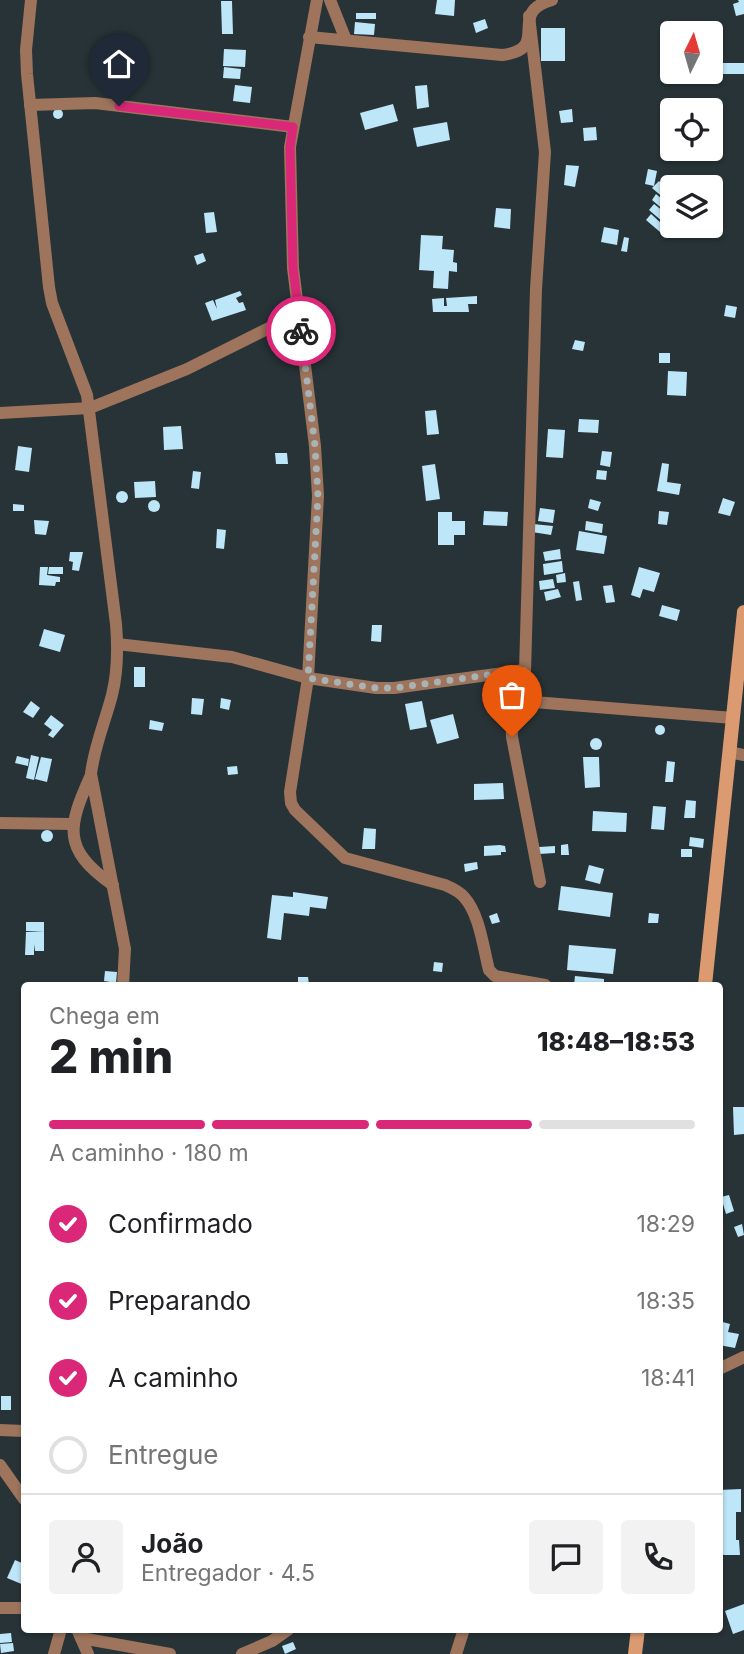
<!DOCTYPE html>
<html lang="pt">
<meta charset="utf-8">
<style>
:root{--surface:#fff;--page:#f2f2f2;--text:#202124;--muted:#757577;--line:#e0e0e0;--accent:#db2777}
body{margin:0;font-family:Inter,sans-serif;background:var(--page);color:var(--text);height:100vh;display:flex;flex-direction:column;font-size:26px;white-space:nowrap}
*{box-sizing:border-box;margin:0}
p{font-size:23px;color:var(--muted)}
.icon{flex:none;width:38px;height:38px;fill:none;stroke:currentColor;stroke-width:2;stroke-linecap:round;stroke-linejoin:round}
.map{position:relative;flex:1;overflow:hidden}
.drawer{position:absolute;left:21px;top:982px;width:702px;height:651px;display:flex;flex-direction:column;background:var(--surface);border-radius:7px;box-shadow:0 2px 5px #0004}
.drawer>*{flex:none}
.needle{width:46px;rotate:5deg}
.fabs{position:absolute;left:660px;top:21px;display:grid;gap:14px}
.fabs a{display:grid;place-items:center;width:63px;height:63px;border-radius:7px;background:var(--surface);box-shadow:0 2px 5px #0004;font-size:35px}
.pin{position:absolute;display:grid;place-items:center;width:60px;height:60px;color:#fff;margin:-72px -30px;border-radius:50% 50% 50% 0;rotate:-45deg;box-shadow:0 0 7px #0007}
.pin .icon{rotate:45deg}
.courier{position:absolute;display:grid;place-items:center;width:70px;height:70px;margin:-35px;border:5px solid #db2777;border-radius:50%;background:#fff;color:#222;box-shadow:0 2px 9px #0007}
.head em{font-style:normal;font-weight:800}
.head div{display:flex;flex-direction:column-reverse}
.head{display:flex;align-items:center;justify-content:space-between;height:119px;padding:0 28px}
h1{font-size:46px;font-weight:800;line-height:52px}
.bar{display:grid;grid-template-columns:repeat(4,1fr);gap:10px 7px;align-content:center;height:84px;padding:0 28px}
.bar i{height:9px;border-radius:5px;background:var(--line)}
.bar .on{background:var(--accent)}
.bar p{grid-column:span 4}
.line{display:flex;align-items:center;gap:18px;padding:0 28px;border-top:2px solid var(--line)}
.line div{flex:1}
.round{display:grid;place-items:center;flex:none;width:74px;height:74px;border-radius:7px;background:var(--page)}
ol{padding:0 28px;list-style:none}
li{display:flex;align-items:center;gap:21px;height:77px}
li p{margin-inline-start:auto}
li .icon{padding:7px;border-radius:50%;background:var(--accent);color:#fff;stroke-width:4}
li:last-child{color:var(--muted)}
li i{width:38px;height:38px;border:4px solid var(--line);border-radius:50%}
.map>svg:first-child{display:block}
.building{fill:#bde6f8}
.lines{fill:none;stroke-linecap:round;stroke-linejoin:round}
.street{stroke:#9e755c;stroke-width:12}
.secondary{stroke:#dc9a71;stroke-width:14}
.done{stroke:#a9b2b5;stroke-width:7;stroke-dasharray:0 12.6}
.route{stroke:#db2777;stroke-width:9}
</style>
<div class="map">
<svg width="744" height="1654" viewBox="0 0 744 1654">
<rect width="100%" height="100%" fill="#283337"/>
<g class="building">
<path d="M437,0H455L454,16L435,14Z"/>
<path d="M738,0H744V14L736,16L733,4L739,2Z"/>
<path d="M221,1H232L233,34H222Z"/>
<rect x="356" y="13" width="20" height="6"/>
<path d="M485,19L488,28L476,33L473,23Z"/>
<path d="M355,22L375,24L374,35L354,34Z"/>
<rect x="541" y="28" width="24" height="33"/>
<path d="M224,49L246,50L245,67L223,66Z"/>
<path d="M717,63H744V74H718Z"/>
<path d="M224,67L241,69L240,79L223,78Z"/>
<path d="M235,85L252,87L250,103L233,101Z"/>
<path d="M427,85L429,107L417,109L415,86Z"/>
<path d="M393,104L398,121L365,130L360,113Z"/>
<circle cx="58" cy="114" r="5"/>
<path d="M572,109L573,122L561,123L559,111Z"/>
<path d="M447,122L450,140L417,147L413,128Z"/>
<path d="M596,127L597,140L584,141L583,128Z"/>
<path d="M566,165L579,166L575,187L564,185Z"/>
<path d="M648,169L657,171L654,186L645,184Z"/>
<path d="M659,181L672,192V205L652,188Z"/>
<path d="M656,194L672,207V217L652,200Z"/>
<path d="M654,204L672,218L670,228L649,210Z"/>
<path d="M496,208L511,209L510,229L494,227Z"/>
<path d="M214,212L217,232L206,233L204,213Z"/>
<path d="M651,214L672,233L667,238L646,220Z"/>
<path d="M604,227L619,230L617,245L601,242Z"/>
<path d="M421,235L443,236L442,249L454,250L453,262L457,263V272L449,271L448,289L433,288L434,271L419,270Z"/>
<path d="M624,237L629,238L627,252L621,251Z"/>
<path d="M203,253L206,261L197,265L194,256Z"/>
<path d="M240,291L242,295L236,298L239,303L243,302L246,310L212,321L205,303L213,300L217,309L215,300Z"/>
<path d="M477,296V304H468L469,312H433L432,299L444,298V306H447L446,298Z"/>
<path d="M726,305L737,307L735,318L724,316Z"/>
<path d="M575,340L585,342L583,351L572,349Z"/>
<rect x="659" y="353" width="11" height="10"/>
<path d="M668,371L687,372L686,396L667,395Z"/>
<path d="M436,410L439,434L427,435L425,411Z"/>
<path d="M579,419L599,420L598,433L578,432Z"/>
<path d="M181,426L183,449L164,450L163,427Z"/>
<path d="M548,429L565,430L563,458L546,457Z"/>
<path d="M18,446L32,448L29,472L15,470Z"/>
<path d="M602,451L612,452L610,467L600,465Z"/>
<path d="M275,453H287L288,464H276Z"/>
<path d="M662,463L669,464L667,482L681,484L679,495L657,491Z"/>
<path d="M435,464L440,499L426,501L422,466Z"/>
<path d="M597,470L607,471L606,480L596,479Z"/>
<path d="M193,471L201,472L199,489L191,488Z"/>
<path d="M155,481L156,497L135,498L134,482Z"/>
<circle cx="122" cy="497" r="6"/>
<path d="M723,498L735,502L730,516L718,513Z"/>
<path d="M590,499L601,502L598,511L588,508Z"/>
<circle cx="154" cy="506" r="6"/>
<path d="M13,504L24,505V511H13Z"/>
<path d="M540,508L555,510L553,523L538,521Z"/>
<path d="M484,511L508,512L507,526L483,525Z"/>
<path d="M659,511L669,512L667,525L658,524Z"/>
<path d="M438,512H452V521H465V535H454V545H438Z"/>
<path d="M34,520L49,521L46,535L35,534Z"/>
<path d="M586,521L603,524L602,533L585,530Z"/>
<path d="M533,524L553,526L551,535L532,532Z"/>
<path d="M217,529L226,530L224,549L216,548Z"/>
<path d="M579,531L607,536L604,554L576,550Z"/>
<path d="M560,549L561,559L545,561L543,552Z"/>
<path d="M70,552H83L79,571L72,570L73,562L69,561Z"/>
<path d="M562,561L563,572L544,575L543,564Z"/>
<path d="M40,567H48L47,575L60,577V582H56L55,586L39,585Z"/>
<path d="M49,567H63V574H48Z"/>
<path d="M639,567L660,573L654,592L643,589L640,598L631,595Z"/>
<path d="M565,573L566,582L557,583L556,575Z"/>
<path d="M553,579L555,588L540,590L539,581Z"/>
<path d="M579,581L582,600L576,601L573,582Z"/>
<path d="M612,585L615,602L606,603L603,586Z"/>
<path d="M558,589L561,597L546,601L544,592Z"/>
<path d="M662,605L680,610L677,621L659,616Z"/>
<path d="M372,625H382L381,642L371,641Z"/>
<path d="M44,629L65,635L60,652L39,646Z"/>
<rect x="134" y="667" width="11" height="20"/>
<path d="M192,698L204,699L202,715L191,714Z"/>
<path d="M221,698L231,700L229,710L220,708Z"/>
<path d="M31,701L40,708L33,718L23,712Z"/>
<path d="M422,701L427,727L410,730L405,704Z"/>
<path d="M453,714L459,738L437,744L430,720Z"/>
<path d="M51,715L64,725L53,738L48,735L52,730L44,724Z"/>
<path d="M150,720L164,723L162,731L149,729Z"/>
<circle cx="660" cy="730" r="5"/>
<circle cx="596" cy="744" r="6"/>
<path d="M31,755L39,757L34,780L26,778Z"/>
<path d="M17,756L29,759L28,766L15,763Z"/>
<path d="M41,757L52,759L47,782L35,779Z"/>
<path d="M583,757H599L600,787L585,788Z"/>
<path d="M667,761L675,762L673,782H665Z"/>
<path d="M237,766L238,774L228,775L227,767Z"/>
<path d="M503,783L504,799L474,800V784Z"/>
<path d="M686,800L696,801L695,818H684Z"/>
<path d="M653,806L666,807L664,830L651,829Z"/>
<path d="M593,811L627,813L626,832L592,831Z"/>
<path d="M364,828L376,829L375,849H362Z"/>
<circle cx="47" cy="836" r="6"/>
<path d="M690,837L704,839L703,848L689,846Z"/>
<path d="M568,844L569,855H561V845Z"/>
<path d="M500,845L505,846L506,852H501V855L484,856V846Z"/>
<path d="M555,846V853L539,854V847Z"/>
<rect x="681" y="849" width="11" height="8"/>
<path d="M477,862L478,869L465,872L464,864Z"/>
<path d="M589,865L604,869L600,884L585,880Z"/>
<path d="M561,886L613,893L610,917L558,910Z"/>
<path d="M293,892L328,897L326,909L310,907L309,916L284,913L281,940L267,938L272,895L293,897Z"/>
<path d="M497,913L500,922L492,924L489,916Z"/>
<path d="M649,913L659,914L658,923H648Z"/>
<path d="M26,922H44V932L26,931Z"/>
<path d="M26,932H44V951H35L34,944V955H25Z"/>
<path d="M569,945L616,949L613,974L567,970Z"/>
<path d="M434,962L443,963L442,972L433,971Z"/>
<path d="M105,971L117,972L116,983L104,981Z"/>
<path d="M575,976L604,979V985H574Z"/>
<path d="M298,977H308L309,985H298Z"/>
<path d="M733,1107H744V1134L734,1135Z"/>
<path d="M729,1195L734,1211L726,1214L721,1197Z"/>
<path d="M742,1224L744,1235L738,1237L734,1227Z"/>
<path d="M719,1321L730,1324L728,1332L739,1334L735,1348L719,1345Z"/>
<rect x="1" y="1396" width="10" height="14"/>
<path d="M741,1489V1512H736V1540H739L740,1555H719V1490Z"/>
<path d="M15,1560L24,1564V1585L7,1578Z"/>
<path d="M744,1604V1630L733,1634L725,1611Z"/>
<path d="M11,1633L12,1642L0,1643V1634Z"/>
<path d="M293,1642L296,1649L285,1654L282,1646Z"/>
<path d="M13,1643L14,1651L1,1653L0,1644Z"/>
</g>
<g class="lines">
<g class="street">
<path d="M31,0L26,50L27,74L49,287L52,303L87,395L116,624C118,648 118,671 112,695C105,722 94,747 91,774L125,949L123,985"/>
<path d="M317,0L290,147L293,268L315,446L318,496L308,678L290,792L291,803L295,810L345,858L445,885C452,888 459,891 464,897C480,915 483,947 489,970L495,976L545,985"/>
<path d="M330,0L346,40"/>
<path d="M309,37L502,55C553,49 505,13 552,0"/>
<path d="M30,105L95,103L293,127"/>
<path d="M0,413L90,408L187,369L299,313"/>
<path d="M117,644L232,657L308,678L376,688H394L524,670"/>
<path d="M524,706L536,289L545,152L529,16"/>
<path d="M729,752L744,755"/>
<path d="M91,775C68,826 61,849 113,885"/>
<path d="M0,823L72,824"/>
<path d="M540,882L512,737C511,720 516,708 534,702L733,718"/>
<path d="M719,1369L744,1357"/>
<path d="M0,1430L24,1431"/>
<path d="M0,1465L24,1499"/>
<path d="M0,1608H24"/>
<path d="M77,1629L88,1654"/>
<path d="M81,1638L170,1654"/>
<path d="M54,1654L61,1629"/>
<path d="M242,1654L272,1641L289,1629"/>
<path d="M456,1654L464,1629"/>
</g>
<g class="secondary">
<path d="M705,985L744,612"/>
<path d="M635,1654L638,1629"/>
</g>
</g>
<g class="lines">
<path class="done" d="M301,331L315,446L318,496L308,678L376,688H394L524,670V706C514,716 511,723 512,737"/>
<path class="route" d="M119,106L293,127L290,147L293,268L301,331"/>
</g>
</svg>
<div class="fabs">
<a><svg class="needle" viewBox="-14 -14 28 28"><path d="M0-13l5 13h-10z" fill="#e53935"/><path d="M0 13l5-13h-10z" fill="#757577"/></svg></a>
<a><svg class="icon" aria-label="locate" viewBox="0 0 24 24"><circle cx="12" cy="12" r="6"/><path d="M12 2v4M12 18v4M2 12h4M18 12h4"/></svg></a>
<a><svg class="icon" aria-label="layers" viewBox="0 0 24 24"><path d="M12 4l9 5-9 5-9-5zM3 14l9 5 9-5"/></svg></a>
</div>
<div class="pin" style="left:512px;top:737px;background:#ea580c"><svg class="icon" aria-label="bag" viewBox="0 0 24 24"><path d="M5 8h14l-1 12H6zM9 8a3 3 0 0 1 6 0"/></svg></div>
<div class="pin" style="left:119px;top:106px;background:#1f2937"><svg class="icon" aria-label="home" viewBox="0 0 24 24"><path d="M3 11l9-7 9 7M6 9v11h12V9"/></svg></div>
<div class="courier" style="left:301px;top:331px"><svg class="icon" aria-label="bike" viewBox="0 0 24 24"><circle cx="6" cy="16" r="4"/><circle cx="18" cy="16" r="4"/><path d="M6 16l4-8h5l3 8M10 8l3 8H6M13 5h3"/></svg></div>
<section class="drawer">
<div class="head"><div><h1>2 min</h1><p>Chega em</p></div><em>18:48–18:53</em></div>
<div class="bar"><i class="on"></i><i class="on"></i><i class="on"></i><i></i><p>A caminho · 180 m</p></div>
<ol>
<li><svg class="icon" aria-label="check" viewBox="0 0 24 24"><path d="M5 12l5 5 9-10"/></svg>Confirmado<p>18:29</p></li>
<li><svg class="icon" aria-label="check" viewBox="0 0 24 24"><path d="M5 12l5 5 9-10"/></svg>Preparando<p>18:35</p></li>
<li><svg class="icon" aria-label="check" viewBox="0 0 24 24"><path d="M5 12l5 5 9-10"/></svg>A caminho<p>18:41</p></li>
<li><i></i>Entregue</li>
</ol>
<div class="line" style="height:126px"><a class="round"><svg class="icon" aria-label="person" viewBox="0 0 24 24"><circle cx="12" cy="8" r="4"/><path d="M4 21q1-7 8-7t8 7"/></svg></a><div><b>João</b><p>Entregador · 4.5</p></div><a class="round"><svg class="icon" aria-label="chat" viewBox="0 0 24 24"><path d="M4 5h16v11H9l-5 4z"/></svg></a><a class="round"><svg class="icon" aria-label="phone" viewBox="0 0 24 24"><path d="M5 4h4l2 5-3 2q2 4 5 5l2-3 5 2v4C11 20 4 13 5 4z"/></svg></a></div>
</section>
</div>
